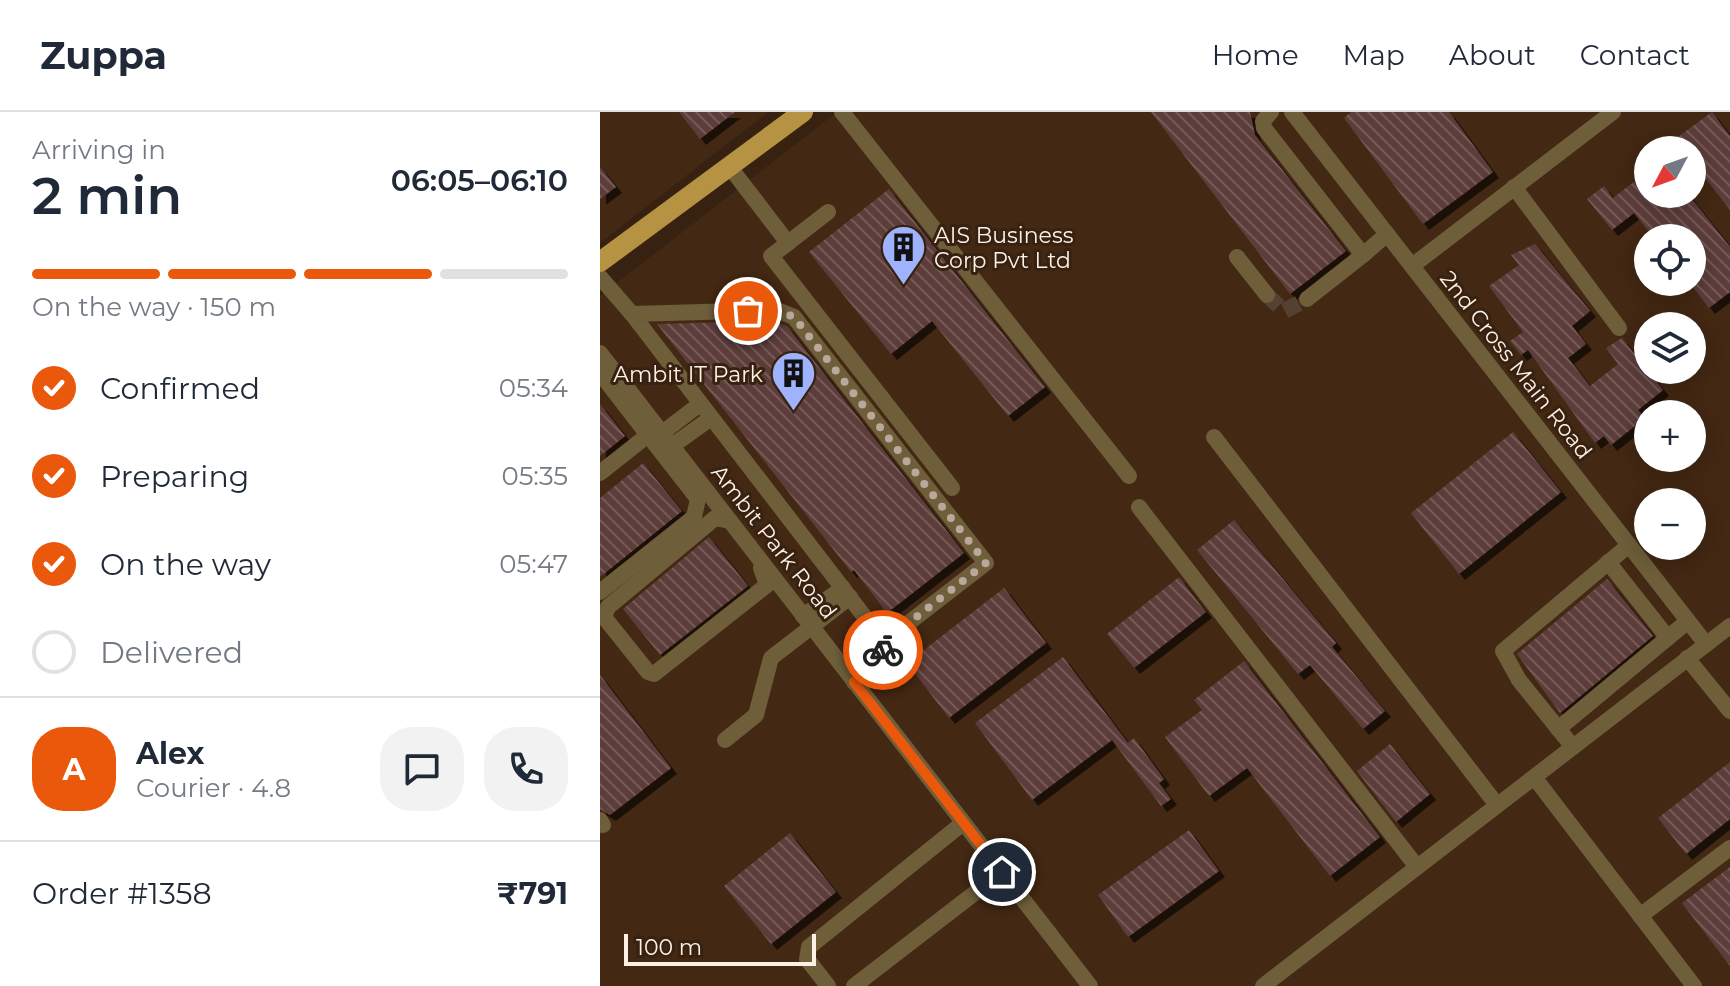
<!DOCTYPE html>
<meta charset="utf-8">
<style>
:root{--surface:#fff;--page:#f2f2f3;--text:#1f2937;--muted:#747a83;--line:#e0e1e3;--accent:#ea580c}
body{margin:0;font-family:Montserrat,sans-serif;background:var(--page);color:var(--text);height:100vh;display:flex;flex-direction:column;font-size:30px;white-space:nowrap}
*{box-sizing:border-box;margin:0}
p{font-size:26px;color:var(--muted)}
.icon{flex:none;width:44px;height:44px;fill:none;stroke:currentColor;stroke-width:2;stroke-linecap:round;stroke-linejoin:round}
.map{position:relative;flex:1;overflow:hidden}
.details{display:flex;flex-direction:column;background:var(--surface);width:600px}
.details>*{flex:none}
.needle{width:52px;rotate:229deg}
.controls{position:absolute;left:1034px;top:24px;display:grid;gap:16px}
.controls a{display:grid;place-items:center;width:72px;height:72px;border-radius:50%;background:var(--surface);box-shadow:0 4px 20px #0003;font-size:40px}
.scale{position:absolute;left:24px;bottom:20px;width:192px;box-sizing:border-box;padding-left:8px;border:4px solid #fff0e5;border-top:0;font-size:22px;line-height:28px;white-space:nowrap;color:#fff0e5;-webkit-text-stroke:6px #372211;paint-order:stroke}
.pin{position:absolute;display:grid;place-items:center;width:68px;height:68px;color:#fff;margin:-34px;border:4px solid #fff;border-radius:50%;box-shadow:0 2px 8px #0007}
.courier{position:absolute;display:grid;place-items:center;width:80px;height:80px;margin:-40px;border:6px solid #ea580c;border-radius:50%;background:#fff;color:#222;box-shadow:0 2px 10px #0007}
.overview em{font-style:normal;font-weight:600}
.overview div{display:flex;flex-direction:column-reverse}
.overview{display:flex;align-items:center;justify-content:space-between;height:136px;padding:0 32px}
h1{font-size:52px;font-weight:600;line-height:60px}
.bar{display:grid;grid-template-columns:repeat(4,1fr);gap:12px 8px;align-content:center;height:96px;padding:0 32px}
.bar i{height:10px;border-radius:6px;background:var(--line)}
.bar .selected{background:var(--accent)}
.bar p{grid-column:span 4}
.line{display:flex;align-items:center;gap:20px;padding:0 32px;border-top:2px solid var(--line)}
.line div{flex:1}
.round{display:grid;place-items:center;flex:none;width:84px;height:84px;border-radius:32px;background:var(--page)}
ol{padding:0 32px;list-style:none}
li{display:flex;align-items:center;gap:24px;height:88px}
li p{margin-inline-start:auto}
li .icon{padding:8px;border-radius:50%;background:var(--accent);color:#fff;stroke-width:4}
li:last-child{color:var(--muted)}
li i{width:44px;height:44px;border:4px solid var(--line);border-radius:50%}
header{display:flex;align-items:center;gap:48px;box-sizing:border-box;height:112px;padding:0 40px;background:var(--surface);border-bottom:2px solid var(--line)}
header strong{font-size:38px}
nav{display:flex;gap:44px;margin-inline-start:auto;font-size:28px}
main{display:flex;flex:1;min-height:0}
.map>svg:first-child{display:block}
.built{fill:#432813;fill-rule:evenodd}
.building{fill:url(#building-back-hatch);filter:url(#shadow)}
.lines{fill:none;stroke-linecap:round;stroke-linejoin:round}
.minor-tunnel{stroke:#554131;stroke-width:16;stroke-dasharray:16 8;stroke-linecap:butt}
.minor{stroke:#6e5e3a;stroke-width:16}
.major{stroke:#b59342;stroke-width:20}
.done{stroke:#b9a89b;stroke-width:8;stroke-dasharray:0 14.4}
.route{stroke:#ea580c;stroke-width:10}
.labels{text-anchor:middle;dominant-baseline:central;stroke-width:6;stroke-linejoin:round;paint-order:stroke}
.poi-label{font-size:22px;fill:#fff0e5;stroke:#372211;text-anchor:start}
.street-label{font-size:22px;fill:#fff0e5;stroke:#372211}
</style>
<header>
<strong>Zuppa</strong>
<nav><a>Home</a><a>Map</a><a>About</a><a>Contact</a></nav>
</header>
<main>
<section class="details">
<div class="overview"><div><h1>2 min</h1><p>Arriving in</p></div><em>06:05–06:10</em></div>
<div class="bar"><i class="selected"></i><i class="selected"></i><i class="selected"></i><i></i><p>On the way · 150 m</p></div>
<ol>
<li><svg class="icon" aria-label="check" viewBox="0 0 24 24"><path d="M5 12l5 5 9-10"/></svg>Confirmed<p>05:34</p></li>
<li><svg class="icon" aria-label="check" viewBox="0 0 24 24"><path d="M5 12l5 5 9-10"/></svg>Preparing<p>05:35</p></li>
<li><svg class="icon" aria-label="check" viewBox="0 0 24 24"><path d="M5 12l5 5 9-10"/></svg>On the way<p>05:47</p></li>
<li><i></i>Delivered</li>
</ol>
<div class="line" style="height:144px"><b class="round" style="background:var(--accent);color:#fff">A</b><div><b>Alex</b><p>Courier · 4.8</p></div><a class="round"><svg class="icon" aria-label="chat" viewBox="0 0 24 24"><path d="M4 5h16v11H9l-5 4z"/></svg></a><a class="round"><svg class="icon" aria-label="phone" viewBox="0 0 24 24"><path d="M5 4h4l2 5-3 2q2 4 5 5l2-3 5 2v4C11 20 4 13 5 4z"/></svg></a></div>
<div class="line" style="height:104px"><div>Order #1358</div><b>₹791</b></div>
</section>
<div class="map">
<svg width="1130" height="874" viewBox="0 0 1130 874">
<defs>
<pattern id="building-back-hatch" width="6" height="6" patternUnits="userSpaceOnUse" patternTransform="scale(2)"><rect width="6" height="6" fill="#5c3e3a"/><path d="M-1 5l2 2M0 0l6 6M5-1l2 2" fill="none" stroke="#745a56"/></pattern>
<filter id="shadow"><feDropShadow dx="6" dy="6" stdDeviation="0" flood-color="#0009"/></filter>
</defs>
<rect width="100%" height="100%" fill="#372211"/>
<g class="built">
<path d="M0,0H168L0,131Z"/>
<path d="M237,0H1130V874H0V184ZM1048,38H1092V82H1048ZM1048,126H1092V170H1048ZM1048,214H1092V258H1048ZM1048,302H1092V346H1048ZM1048,390H1092V434H1048Z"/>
</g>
<g class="building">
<path d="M79,0H135L100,27Z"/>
<path d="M551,0H650L655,23L746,139L690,182Z"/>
<path d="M751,0H849L893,60L823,112L744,6Z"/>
<path d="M1112,0L1130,24V98L1092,49V38H1084L1075,27Z"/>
<path d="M0,55L16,75L0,87Z"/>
<path d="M1048,59V82H1088L1130,135V180L1109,196L1092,174V126H1054L1034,101L1012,118L987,87L1004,74L1013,86Z"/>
<path d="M289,77L445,275L408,304L332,209L291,242L209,140Z"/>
<path d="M935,132L990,199L972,214L986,232L968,246L990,274L1018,252L1006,236L1022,226L1063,278L1038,298L1045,306L1011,333L1004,324L995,331L928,238L921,243L910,229L923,220L889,174L919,153L911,143Z"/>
<path d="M171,209L187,214L364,441L287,501L254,458L251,460L57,212Z"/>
<path d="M0,292L25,324L0,344Z"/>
<path d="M913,320L961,380L859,462L811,401Z"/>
<path d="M43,351L82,399L0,465V386Z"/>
<path d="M634,408L736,531L732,535L785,599L763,617L710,553L698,562L597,438Z"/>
<path d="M109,425L148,474L60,543L23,497Z"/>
<path d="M579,465L606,500L534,556L507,522Z"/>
<path d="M1007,467L1053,524L960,601L917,542Z"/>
<path d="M404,476L446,531L349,606L307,551Z"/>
<path d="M463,545L528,631L534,626L564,667L559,671L571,687L561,694L512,628L432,688L375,611Z"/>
<path d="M644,549L780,725L730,764L647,656L609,684L565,625L602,598L594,588Z"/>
<path d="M0,563L71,656L10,703L0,697Z"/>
<path d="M790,632L830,682L796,710L757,659Z"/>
<path d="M1130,650V707L1086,742L1058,706Z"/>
<path d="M589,718L619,759L528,825L498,783Z"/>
<path d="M190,721L236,780L171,832L124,774Z"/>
<path d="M1130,755V854L1082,791Z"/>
</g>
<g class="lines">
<path class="minor-tunnel" d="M667,183L684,199L707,187"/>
<g class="minor">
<path d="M242,0L529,364"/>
<path d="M671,0L663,9L664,16L763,143L707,187"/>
<path d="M692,0L1106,532"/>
<path d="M129,54L188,131L171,144L352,376"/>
<path d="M914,75L1019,216"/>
<path d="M188,131L228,100"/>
<path d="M763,143L787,122"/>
<path d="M637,145L667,183"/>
<path d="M812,154L1013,0"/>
<path d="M0,165L32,202"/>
<path d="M177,198L194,205L386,451L284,530L32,202Z"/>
<path d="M0,241L490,874"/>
<path d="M0,261L48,323L0,361"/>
<path d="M62,321L100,292"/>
<path d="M614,325L897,693"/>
<path d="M72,334L111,306"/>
<path d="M539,395L817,755"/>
<path d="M130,409L115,406L8,495L4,505L48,560L54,562L167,473L161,456"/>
<path d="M1008,450L1068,526"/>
<path d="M0,480L94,405L98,387L48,323L57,315"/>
<path d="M203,504L243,476"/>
<path d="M1087,546L1130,599"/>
<path d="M254,570L276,553L284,530"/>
<path d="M958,617L1088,509"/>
<path d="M125,628L156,603L171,546L250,485"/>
<path d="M973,635L919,568L903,539L1029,433"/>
<path d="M934,665L1094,874"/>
<path d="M0,708L3,713"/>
<path d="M1040,804L1130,736"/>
<path d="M228,874L207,847L209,835L363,711"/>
<path d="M254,874L402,760"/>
<path d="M663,874L1130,514"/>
</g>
<path class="major" d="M0,150L203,0"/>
</g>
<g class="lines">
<path class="done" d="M148,199L177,198L194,205L386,451L284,530L283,538"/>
<path class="route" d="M283,538L276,553L254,570L402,760"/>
</g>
<defs>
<symbol id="building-pin" viewBox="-11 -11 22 30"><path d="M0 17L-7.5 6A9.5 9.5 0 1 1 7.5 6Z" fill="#9fb3fd" stroke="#372211"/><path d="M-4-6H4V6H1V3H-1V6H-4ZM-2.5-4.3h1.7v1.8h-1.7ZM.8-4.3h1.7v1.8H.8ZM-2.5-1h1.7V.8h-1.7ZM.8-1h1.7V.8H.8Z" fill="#111"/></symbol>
</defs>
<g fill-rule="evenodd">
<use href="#building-pin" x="278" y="110" width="51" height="69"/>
<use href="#building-pin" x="168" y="236" width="51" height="69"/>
</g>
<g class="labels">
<g class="poi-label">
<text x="334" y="123">AIS Business<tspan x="334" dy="25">Corp Pvt Ltd</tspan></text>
<text x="163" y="262" text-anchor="end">Ambit IT Park</text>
</g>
<g class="street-label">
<text transform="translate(916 253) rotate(52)">2nd Cross Main Road</text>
<text transform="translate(174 430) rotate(52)">Ambit Park Road</text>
</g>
</g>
</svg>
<div class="controls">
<a><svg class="needle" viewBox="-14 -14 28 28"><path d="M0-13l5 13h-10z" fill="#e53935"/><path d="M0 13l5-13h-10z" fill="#747a83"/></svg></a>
<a><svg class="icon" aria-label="locate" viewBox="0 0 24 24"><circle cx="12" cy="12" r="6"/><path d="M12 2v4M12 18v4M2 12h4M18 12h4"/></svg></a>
<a><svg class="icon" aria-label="layers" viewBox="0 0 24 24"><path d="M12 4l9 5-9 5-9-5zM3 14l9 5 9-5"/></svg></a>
<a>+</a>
<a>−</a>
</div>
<div class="scale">100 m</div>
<div class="pin" style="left:148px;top:199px;background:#ea580c"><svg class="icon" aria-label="bag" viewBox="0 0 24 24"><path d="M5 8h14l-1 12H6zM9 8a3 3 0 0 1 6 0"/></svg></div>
<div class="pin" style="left:402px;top:760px;background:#1f2937"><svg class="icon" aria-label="home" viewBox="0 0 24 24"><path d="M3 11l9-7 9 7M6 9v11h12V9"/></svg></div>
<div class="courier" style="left:283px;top:538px"><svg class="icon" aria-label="bike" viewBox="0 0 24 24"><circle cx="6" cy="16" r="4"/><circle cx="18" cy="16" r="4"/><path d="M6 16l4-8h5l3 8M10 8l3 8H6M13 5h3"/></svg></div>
</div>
</main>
